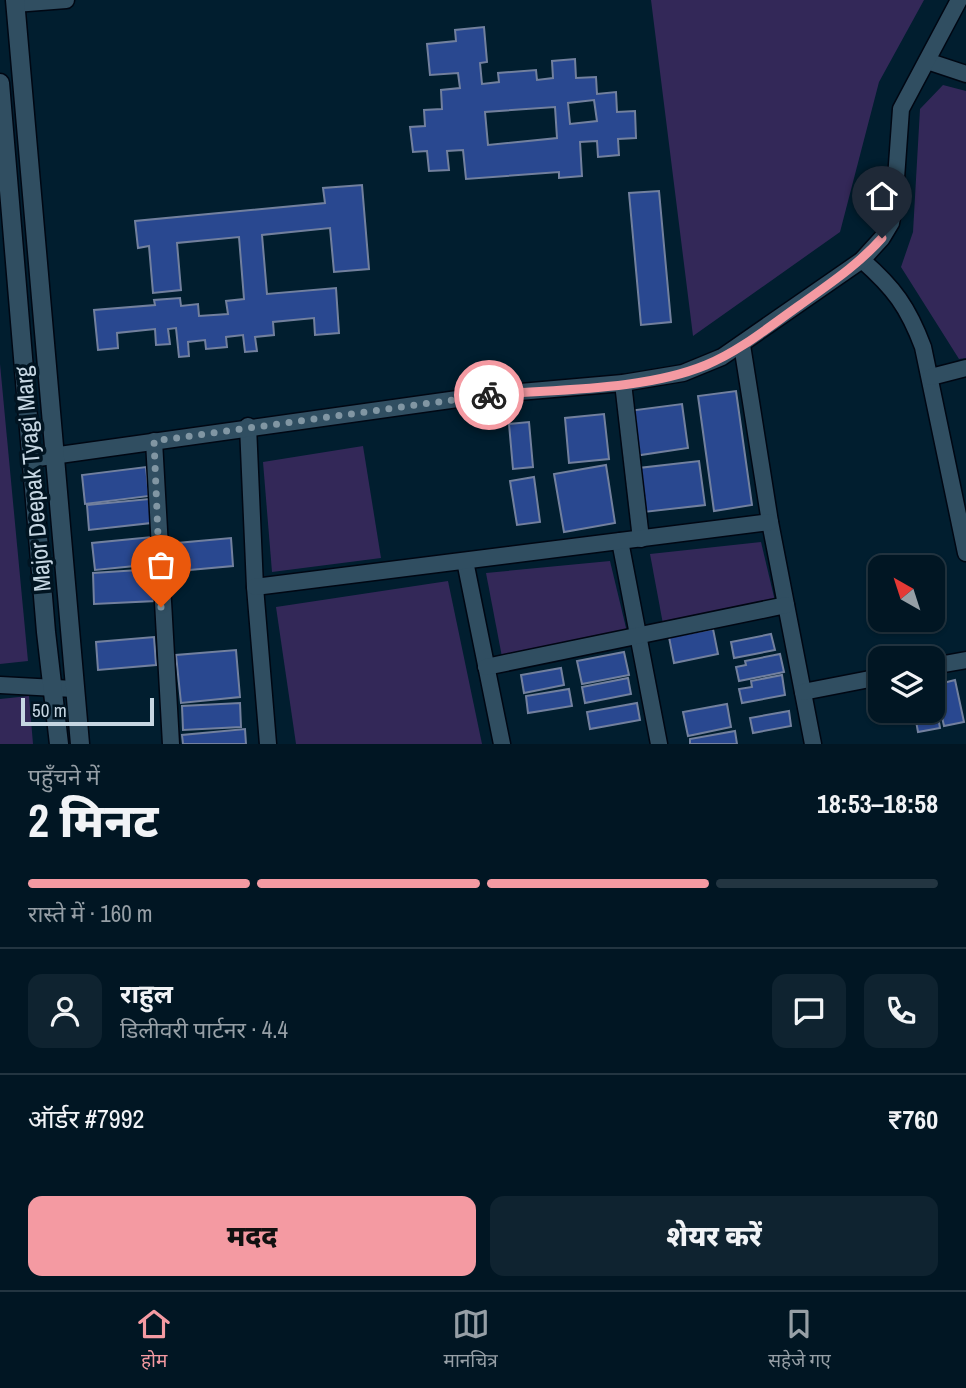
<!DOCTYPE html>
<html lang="hi">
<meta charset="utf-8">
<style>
:root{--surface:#011623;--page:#0f2330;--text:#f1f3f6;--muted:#969fa6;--line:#233541;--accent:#f49aa2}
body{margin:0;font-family:"Archivo Narrow","Noto Sans Devanagari",sans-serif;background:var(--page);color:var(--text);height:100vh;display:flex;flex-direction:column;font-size:26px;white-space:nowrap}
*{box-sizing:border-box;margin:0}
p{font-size:23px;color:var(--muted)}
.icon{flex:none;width:38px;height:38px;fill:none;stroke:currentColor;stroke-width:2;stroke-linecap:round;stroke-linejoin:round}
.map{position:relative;height:744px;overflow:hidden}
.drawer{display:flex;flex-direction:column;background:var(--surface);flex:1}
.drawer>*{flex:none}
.needle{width:46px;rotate:321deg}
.controls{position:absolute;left:868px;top:555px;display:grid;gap:14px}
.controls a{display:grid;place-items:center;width:77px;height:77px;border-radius:14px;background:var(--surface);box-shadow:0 2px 5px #0004,0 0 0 2px var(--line);font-size:35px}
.scale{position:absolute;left:21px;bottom:18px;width:133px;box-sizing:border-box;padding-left:7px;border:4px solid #c6d6e2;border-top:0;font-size:19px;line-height:24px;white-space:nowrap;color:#c6d6e2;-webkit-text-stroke:5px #011421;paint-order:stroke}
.pin{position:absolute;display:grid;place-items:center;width:60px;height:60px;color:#fff;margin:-72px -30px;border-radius:50% 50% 50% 0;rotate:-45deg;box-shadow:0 0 7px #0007}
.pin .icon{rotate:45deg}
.courier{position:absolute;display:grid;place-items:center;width:70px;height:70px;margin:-35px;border:5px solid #f49aa2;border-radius:50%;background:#fff;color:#222;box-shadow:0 2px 9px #0007}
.headline em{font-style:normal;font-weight:800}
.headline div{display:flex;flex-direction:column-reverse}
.headline{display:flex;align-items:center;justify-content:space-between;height:119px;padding:0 28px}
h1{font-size:46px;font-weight:800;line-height:52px}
.bar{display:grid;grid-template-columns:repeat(4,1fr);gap:10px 7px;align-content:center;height:84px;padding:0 28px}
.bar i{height:9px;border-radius:5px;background:var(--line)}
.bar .current{background:var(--accent)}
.bar p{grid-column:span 4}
.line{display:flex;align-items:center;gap:18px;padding:0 28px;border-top:2px solid var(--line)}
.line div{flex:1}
.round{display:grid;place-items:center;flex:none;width:74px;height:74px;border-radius:14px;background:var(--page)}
.cta{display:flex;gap:14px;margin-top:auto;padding:14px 28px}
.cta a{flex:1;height:80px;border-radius:14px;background:var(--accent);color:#111;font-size:28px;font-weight:800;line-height:80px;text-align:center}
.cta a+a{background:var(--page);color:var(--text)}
.tab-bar{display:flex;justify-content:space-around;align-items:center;height:98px;border-top:2px solid var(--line);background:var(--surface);font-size:19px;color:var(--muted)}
.tab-bar a{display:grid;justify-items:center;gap:4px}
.tab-bar .current{color:var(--accent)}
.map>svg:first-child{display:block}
.green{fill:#332858}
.building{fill:#294890;stroke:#72809e;stroke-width:2;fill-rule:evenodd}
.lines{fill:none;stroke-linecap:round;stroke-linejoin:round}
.street-casing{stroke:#000713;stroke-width:19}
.secondary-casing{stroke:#000713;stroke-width:21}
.street{stroke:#304e61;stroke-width:16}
.secondary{stroke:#304e61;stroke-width:18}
.done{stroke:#8196a3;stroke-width:7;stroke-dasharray:0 12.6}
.route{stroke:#f49aa2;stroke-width:9}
.labels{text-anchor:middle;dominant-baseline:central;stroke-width:7;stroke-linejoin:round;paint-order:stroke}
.street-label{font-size:24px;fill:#c6d6e2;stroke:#011421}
</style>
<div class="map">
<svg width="966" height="744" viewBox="0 0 966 744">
<rect width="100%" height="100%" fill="#011e2f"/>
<g class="green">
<path d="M651,0H924L879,82L840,232L693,336Z"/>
<path d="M943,85L966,91V358L959,359L901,267L913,232L920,109Z"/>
<path d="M0,364L28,661L0,664Z"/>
<path d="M363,446L381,558L272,572L263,462Z"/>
<path d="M761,542L775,601L663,624L650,554Z"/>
<path d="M610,561L627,632L502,657L486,573Z"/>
<path d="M448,581L482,744H296L276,607Z"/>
<path d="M29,696L33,744H0V699Z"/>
</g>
<g class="building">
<path d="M484,27L487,62L480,63L482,84L499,82L498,73L536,70L537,80L553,78L552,61L575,59L576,78L596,77L597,94L616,92L617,112L635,111L636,138L618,139L619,155L598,157L597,141L580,142L582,176L559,178V172L466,179L463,150L447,151L449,170L429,171L427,151L413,152L410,127L425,126L424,110L442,109L441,90L460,88L458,73L430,75L427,44L456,41L455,30ZM594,100L597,121L570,124L568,103ZM555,107L557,138L488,145L485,112Z"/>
<path d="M362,185L369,269L334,272L330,228L262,235L267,294L336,288L339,333L315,335L314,318L273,322L274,335L255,337L257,351L245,352L243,335L226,337L227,347L206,349L205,340L188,342L189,356L179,357L176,328L168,329L170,344L156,345L155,329L117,333L118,348L98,350L94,310L155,305L154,300L180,298L181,306L198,304L199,316L228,314L226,301L244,299L239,237L177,243L181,290L153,293L149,246L138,248L135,221L325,203L323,188Z"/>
<path d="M659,191L671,322L641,325L629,193Z"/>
<path d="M736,391L752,505L714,511L698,396Z"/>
<path d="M682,404L688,448L634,456L628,411Z"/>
<path d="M604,414L609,459L569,463L565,418Z"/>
<path d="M529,422L533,467L513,469L509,424Z"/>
<path d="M699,461L705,505L644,512L639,468Z"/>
<path d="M606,465L615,523L564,532L554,474Z"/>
<path d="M146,467L149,496L85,504L82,475Z"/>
<path d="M534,477L540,522L517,525L510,481Z"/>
<path d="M149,499L151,523L89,530L87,505Z"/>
<path d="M152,537L155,564L95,570L92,543Z"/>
<path d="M231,538L233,566L168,572L166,544Z"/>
<path d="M154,569L156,601L94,604L93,573Z"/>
<path d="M713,629L718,654L674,663L669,637Z"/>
<path d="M771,634L775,650L734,658L731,642Z"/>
<path d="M154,637L156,665L98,670L96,642Z"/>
<path d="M236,650L240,697L181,703L176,655Z"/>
<path d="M624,652L629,675L582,684L577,661Z"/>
<path d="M780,654L784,672L739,681L736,667L746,665L745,661Z"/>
<path d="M561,668L564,685L524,693L521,675Z"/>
<path d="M782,675L785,695L742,703L739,689L752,687L751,681Z"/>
<path d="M628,678L631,694L585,703L582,687Z"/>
<path d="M955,680L964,722L944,726L935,685Z"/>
<path d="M933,686L940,728L918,732L914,710H933Z"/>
<path d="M569,689L572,706L528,713L526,696Z"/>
<path d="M240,703L241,727L183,730L182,706Z"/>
<path d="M637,703L640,720L590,729L587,712Z"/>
<path d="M727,704L731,727L688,736L683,712Z"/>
<path d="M789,711L791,726L753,733L750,718Z"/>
<path d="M245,729L246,744H183L182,735Z"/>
<path d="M735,731L737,744H690V739Z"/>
</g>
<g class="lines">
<defs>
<g id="street">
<path d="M15,4L66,0"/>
<path d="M927,61L966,74"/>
<path d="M862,260C894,288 908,307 923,347L966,553"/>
<path d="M742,345L770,522L813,744"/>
<path d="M931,377L966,368"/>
<path d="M623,383L641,539"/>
<path d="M248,426L255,587L268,744"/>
<path d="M154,441L171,744"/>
<path d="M31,459L486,395L623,383L683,373L722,357L862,260L882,238L891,223L894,206L901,109L959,0"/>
<path d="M620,541L659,744"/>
<path d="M465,561L502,744"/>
<path d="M255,587L770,522"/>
<path d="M933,666L966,660"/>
<path d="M486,667L786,605"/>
<path d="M0,685L74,689"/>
<path d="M803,692L880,677"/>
</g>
<g id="secondary">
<path d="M15,0L80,744"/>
<path d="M0,83L46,632L59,744"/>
</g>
</defs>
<use href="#street" class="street-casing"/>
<use href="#secondary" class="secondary-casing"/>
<use href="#street" class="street"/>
<use href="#secondary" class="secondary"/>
</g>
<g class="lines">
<path class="done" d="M161,607L154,441L489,395"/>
<path class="route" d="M489,395C556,389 643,391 706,365C740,351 770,326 800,305C829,284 858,265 882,238"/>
</g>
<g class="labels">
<g class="street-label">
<text transform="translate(32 479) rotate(-95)">Major Deepak Tyagi Marg</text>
</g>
</g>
</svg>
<div class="controls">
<a><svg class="needle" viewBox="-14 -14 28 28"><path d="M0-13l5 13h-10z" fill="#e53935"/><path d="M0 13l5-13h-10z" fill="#969fa6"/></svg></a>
<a><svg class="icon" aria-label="layers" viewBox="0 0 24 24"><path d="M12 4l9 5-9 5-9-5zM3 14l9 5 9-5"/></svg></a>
</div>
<div class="scale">50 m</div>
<div class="pin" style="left:161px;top:607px;background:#ea580c"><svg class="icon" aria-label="bag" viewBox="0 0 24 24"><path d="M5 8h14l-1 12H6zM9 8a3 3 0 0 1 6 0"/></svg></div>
<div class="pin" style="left:882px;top:238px;background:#1f2937"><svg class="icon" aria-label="home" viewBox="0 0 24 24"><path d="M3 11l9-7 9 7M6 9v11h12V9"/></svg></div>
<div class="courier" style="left:489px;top:395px"><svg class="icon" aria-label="bike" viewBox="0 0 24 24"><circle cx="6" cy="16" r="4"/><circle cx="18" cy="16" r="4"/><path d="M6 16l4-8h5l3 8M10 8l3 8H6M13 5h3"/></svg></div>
</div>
<section class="drawer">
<div class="headline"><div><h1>2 मिनट</h1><p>पहुँचने में</p></div><em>18:53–18:58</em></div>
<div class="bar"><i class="current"></i><i class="current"></i><i class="current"></i><i></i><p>रास्ते में · 160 m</p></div>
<div class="line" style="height:126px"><a class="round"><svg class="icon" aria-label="person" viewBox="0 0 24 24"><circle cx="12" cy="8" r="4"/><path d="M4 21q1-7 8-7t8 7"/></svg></a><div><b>राहुल</b><p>डिलीवरी पार्टनर · 4.4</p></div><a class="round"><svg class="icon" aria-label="chat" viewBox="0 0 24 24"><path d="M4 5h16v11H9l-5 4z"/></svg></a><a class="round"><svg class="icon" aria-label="phone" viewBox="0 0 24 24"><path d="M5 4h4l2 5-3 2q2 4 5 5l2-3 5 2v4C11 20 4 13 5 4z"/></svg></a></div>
<div class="line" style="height:91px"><div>ऑर्डर #7992</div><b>₹760</b></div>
<div class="cta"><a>मदद</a><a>शेयर करें</a></div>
</section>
<nav class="tab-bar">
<a class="current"><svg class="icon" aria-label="home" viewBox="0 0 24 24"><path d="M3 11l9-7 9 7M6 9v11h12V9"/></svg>होम</a>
<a><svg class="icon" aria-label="map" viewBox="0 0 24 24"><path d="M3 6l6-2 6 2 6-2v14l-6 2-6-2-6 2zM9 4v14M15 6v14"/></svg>मानचित्र</a>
<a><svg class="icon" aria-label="saved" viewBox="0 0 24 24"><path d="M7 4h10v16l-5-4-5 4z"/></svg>सहेजे गए</a>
</nav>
